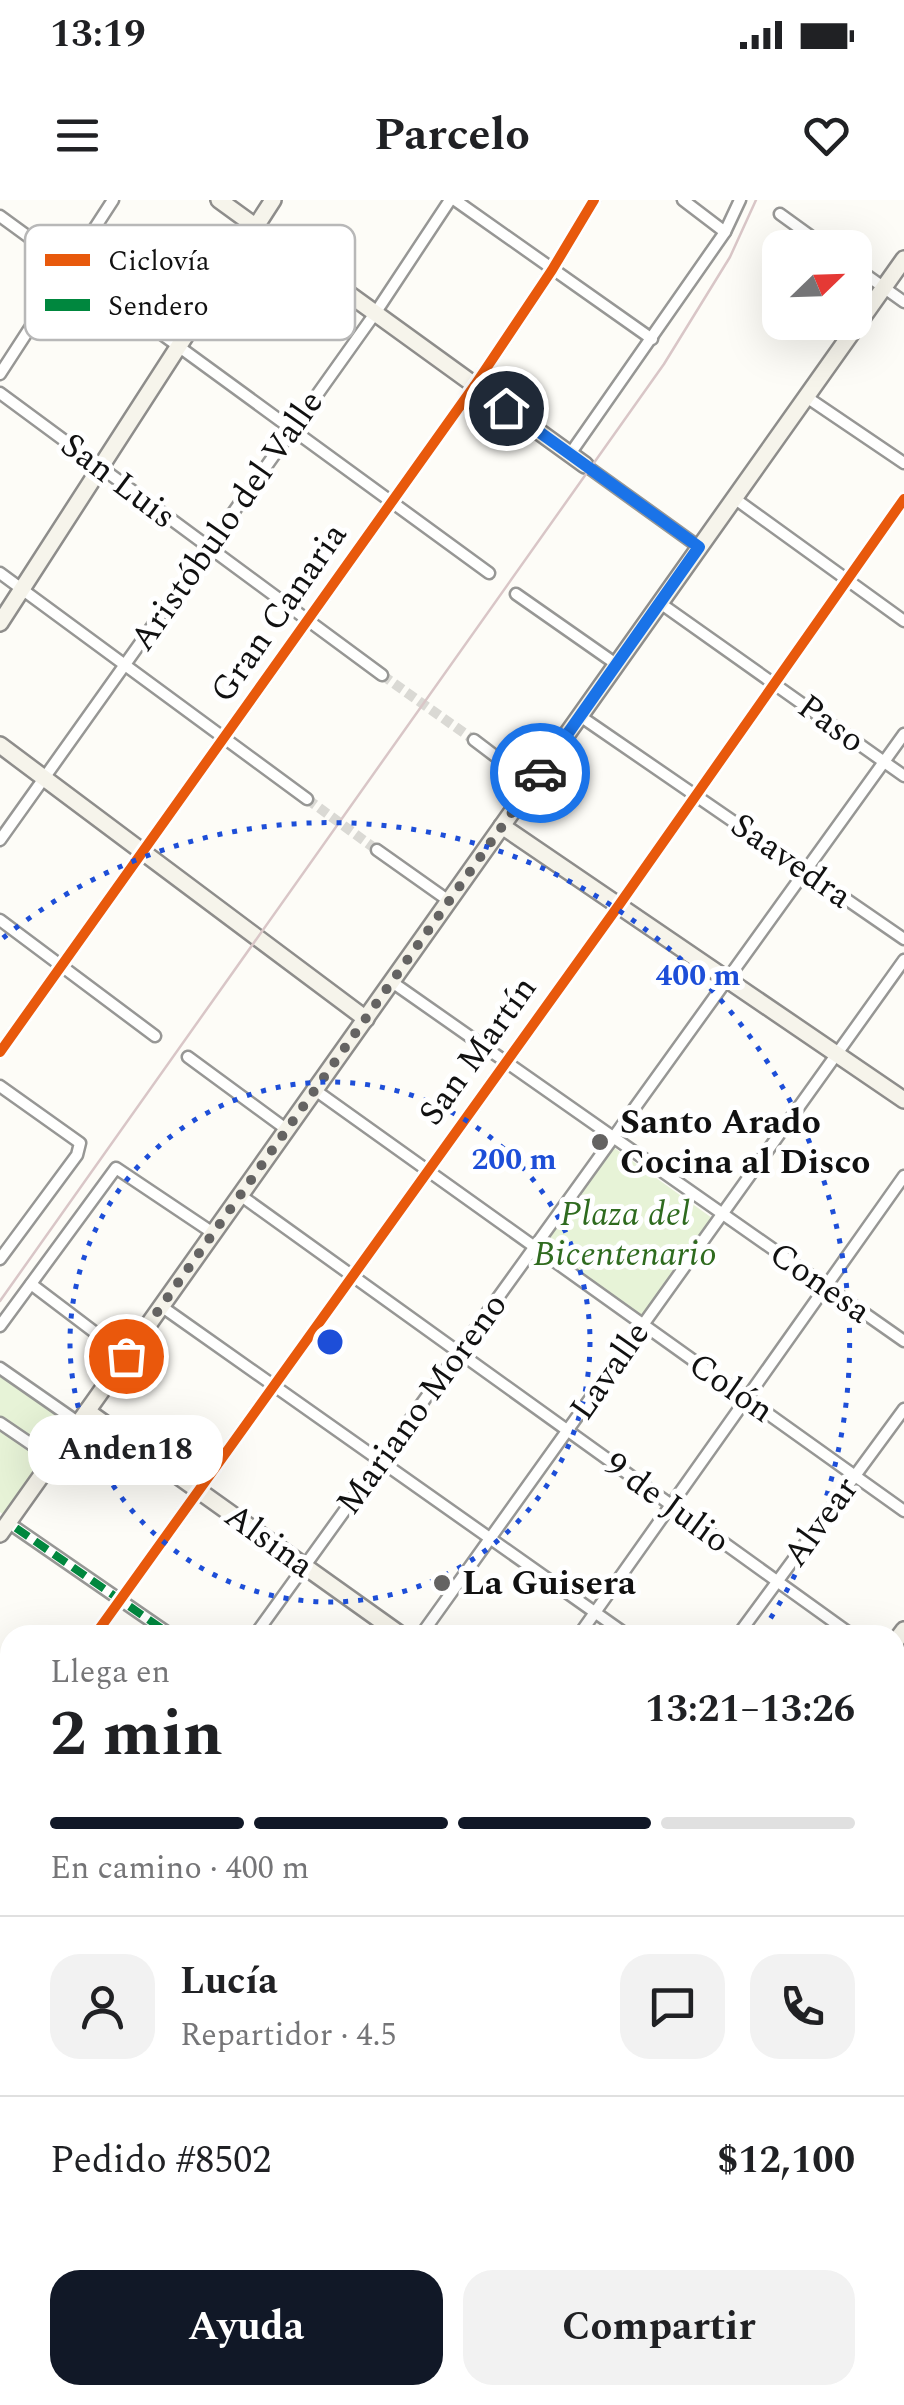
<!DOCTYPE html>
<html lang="es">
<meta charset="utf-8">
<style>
:root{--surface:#fff;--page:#f2f2f2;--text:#202124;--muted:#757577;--line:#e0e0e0;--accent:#111827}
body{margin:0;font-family:Spectral,serif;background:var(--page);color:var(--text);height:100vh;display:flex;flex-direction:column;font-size:38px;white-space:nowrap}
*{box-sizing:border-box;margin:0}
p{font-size:32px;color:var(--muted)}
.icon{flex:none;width:55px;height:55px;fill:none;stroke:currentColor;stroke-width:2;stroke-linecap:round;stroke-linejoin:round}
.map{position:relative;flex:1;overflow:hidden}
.panel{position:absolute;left:0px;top:1425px;width:905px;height:780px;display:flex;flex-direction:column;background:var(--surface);border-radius:30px 30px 0 0;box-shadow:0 10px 40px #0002}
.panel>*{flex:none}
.needle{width:65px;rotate:67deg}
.controls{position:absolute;left:762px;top:30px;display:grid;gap:20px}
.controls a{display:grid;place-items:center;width:110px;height:110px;border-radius:20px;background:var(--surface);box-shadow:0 10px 40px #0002;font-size:50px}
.pin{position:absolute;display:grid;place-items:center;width:85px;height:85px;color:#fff;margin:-42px;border:5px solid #fff;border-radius:50%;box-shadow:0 2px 10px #0007}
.courier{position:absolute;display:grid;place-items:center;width:100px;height:100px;margin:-50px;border:8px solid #1a73e8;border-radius:50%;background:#fff;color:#222;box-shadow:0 2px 12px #0007}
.bubble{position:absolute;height:70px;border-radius:30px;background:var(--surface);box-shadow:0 10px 40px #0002;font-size:32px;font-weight:700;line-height:70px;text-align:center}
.headline em{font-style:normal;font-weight:700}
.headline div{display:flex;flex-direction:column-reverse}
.headline{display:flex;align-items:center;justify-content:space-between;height:170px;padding:0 50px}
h1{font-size:65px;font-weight:700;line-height:75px}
.bar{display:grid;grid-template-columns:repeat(4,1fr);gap:15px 10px;align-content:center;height:120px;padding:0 50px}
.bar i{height:12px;border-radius:8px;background:var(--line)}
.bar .current{background:var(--accent)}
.bar p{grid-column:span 4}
.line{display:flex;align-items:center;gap:25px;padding:0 50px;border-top:2px solid var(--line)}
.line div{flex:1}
.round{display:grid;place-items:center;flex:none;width:105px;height:105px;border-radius:30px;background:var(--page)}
.action{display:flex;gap:20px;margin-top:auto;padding:20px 50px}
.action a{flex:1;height:115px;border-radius:30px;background:var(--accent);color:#fff;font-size:40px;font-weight:700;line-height:115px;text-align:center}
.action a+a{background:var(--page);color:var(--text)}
.status{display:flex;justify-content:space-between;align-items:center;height:70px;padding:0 50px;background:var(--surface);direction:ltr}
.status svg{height:28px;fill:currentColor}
header{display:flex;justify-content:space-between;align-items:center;height:130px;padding:0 50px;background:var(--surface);font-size:45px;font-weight:700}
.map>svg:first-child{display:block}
.green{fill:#e7f3d7}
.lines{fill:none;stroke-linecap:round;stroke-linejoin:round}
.street-tunnel{stroke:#dad9d4;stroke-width:10;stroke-dasharray:10 5;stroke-linecap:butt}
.street-casing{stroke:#979795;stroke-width:15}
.secondary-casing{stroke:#8e8d8b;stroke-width:20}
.street{stroke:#fffffe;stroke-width:10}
.secondary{stroke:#f6f4eb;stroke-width:15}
.rail{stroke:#d9c6c7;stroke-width:2.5}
.quiet{stroke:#00873e;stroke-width:8;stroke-dasharray:15 8;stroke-linecap:butt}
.cycleway-casing{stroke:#fff;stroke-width:16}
.cycleway{stroke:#e8590c;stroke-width:10}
.done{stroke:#646362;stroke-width:10;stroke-dasharray:0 18}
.route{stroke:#1a73e8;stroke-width:12}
.ring{fill:none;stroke:#1d4ed8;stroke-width:5;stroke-dasharray:5 10}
.poi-dot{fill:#646362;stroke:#fff;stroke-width:4}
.labels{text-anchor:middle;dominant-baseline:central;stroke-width:10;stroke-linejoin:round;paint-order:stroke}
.street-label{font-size:35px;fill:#111;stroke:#fff}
.poi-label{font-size:35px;font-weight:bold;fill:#111;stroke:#fff;text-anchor:start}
.park-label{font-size:35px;font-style:italic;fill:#2f6b1f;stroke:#fff}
.key{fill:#fff;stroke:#b8b8b8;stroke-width:2.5}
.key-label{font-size:28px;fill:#111}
.centre{fill:#1d4ed8;stroke:#fff;stroke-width:5}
.ring-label{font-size:30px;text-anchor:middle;font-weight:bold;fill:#1d4ed8;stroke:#fff;stroke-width:10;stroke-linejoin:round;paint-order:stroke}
</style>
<div class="status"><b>13:19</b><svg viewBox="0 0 49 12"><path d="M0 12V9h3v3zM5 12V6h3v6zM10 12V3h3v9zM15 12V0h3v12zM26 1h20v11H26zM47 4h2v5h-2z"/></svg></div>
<header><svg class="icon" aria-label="menu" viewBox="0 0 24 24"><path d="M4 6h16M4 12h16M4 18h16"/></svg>Parcelo<svg class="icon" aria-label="heart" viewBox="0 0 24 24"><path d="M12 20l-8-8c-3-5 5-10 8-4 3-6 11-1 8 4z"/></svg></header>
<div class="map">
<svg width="904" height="2205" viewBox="0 0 904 2205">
<rect width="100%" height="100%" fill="#fdfcf7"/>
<g class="green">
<path d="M613,947L712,1018L639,1121L539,1050Z"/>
<path d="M0,1174L68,1220L49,1250L0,1217Z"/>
<path d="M0,1227L44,1258L4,1315L0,1312Z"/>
<path d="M0,1807L10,1808V1852L0,1845Z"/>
</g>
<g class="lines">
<g class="street-tunnel">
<path d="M382,475L474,540"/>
<path d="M307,599L377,650"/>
</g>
<defs>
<g id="street">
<path d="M455,0L652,139"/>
<path d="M683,0L725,32"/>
<path d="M780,14L827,48"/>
<path d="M0,16L489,373"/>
<path d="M855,67L904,102"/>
<path d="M0,174L113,0"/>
<path d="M0,193L382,475"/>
<path d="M805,196L904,263"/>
<path d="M570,254L725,32L740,0"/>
<path d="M585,265L699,347"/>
<path d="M734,298L904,421"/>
<path d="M0,373L307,599"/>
<path d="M516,394L616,464"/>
<path d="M660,403L904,576"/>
<path d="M580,516L904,739"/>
<path d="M474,540L532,584"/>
<path d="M0,640L376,112L450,0"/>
<path d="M377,650L449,701"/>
<path d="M0,720L155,836"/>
<path d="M392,782L904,1141"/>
<path d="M0,852L475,185L552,70L594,0"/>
<path d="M188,857L286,929"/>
<path d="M0,886L80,943L77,955L0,1059"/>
<path d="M315,890L904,1311"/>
<path d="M240,995L852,1435"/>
<path d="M31,1084L126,1156"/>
<path d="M161,1106L627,1435"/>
<path d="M0,1126L116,968L213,1033"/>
<path d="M0,1168L79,1223"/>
<path d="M0,1223L53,1259"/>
<path d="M16,1328L171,1435"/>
<path d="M95,1435L619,705L904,299"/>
<path d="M255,1435L904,534"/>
<path d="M421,1435L904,760"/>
<path d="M579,1435L904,976"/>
<path d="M738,1435L904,1209"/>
<path d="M895,1466L904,1472"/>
<path d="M0,1475L10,1482"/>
<path d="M0,1568L10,1555"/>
<path d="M895,1624L904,1630"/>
<path d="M0,1632L10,1639"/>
<path d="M895,1664L904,1651"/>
<path d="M0,1793L10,1779"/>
<path d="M895,1894L904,1881"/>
<path d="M895,1944L904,1950"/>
<path d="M0,1955L10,1962"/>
<path d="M0,2016L10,2002"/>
<path d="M0,2117L10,2125"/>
<path d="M895,2125L904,2112"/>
<path d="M107,2195L121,2205"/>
<path d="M570,2195L584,2205"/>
<path d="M790,2195L804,2205"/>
<path d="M23,2205L30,2195"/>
<path d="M185,2205L193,2195"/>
<path d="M509,2205L516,2195"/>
<path d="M672,2205L680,2195"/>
<path d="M838,2205L845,2195"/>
</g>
<g id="secondary">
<path d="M219,0L585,265"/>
<path d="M0,423L273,0"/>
<path d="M0,545L366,819"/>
<path d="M502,626L904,900"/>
<path d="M87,1211L401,1435"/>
<path d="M0,1334L904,59"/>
<path d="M895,1442L904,1430"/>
<path d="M895,1782L904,1789"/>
<path d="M346,2205L353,2195"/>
</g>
</defs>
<use href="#street" class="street-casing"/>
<use href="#secondary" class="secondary-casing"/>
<use href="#street" class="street"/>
<use href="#secondary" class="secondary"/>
<path class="rail" d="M0,1101L664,164L730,57L756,0"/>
<path class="quiet" d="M16,1328L171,1435"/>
<defs>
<g id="cycleway">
<path d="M0,852L475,185L552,70L594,0"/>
<path d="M95,1435L619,705L904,299"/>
</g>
</defs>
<use href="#cycleway" class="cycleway-casing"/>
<use href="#cycleway" class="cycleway"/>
</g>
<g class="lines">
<path class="done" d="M126,1156L540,573"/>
<path class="route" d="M506,208L699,347L540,573"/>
</g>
<g class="ring">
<circle cx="330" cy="1142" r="260"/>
<path d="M3 738A520 520 0 0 1 761 1433"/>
</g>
<g class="poi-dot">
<circle cx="600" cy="942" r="10"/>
<circle cx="442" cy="1383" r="10"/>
</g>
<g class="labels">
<g class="street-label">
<text transform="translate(118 281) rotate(37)">San Luis</text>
<text transform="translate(227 321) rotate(-55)">Aristóbulo del Valle</text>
<text transform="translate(279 413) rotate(-55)">Gran Canaria</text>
<text transform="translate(831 524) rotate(36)">Paso</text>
<text transform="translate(791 661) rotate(35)">Saavedra</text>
<text transform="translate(478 851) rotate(-54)">San Martín</text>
<text transform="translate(820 1083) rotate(35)">Conesa</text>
<text transform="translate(610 1171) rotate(-55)">Lavalle</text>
<text transform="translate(731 1188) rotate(35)">Colón</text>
<text transform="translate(422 1204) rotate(-54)">Mariano Moreno</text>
<text transform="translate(667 1303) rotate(36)">9 de Julio</text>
<text transform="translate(821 1322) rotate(-54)">Alvear</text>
<text transform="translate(269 1341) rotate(36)">Alsina</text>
</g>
<g class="poi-label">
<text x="620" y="922">Santo Arado<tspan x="620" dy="40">Cocina al Disco</tspan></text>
<text x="462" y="1383">La Guisera</text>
</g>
<g class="park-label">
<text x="625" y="1014">Plaza del<tspan x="625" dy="40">Bicentenario</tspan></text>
</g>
</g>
<rect x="25" y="25" width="330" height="115" rx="15" class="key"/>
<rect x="45" y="54" width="45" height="12" fill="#e8590c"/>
<rect x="45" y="99" width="45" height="12" fill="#00873e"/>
<g class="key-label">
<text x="108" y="70">Ciclovía</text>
<text x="108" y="115">Sendero</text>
</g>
<circle cx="330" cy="1142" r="15" class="centre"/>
<g class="ring-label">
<text x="698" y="785">400 m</text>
<text x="514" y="969">200 m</text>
</g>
</svg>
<div class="controls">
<a><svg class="needle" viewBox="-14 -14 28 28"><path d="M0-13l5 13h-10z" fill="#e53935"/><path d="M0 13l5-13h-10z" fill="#757577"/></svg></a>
</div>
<div class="pin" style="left:126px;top:1156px;background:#ea580c"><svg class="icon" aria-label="bag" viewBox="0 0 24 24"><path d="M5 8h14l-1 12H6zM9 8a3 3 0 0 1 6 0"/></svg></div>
<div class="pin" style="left:506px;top:208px;background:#1f2937"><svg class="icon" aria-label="home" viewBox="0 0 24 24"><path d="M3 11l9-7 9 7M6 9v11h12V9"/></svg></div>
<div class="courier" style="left:540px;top:573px"><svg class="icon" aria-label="car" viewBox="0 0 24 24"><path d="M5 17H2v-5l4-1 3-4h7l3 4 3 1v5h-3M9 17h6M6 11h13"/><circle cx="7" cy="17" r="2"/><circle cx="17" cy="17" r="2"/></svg></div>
<div class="bubble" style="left:28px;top:1215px;width:195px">Anden18</div>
<section class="panel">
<div class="headline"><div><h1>2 min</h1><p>Llega en</p></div><em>13:21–13:26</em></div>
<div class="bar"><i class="current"></i><i class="current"></i><i class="current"></i><i></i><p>En camino · 400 m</p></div>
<div class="line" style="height:180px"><a class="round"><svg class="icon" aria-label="person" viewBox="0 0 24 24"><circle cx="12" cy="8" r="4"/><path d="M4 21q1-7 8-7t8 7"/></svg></a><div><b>Lucía</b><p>Repartidor · 4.5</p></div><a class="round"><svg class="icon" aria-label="chat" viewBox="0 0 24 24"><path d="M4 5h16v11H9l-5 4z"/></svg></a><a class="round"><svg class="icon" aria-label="phone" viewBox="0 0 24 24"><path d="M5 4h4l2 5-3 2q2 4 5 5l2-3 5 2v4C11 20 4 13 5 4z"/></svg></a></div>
<div class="line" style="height:130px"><div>Pedido #8502</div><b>$12,100</b></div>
<div class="action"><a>Ayuda</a><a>Compartir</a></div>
</section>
</div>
